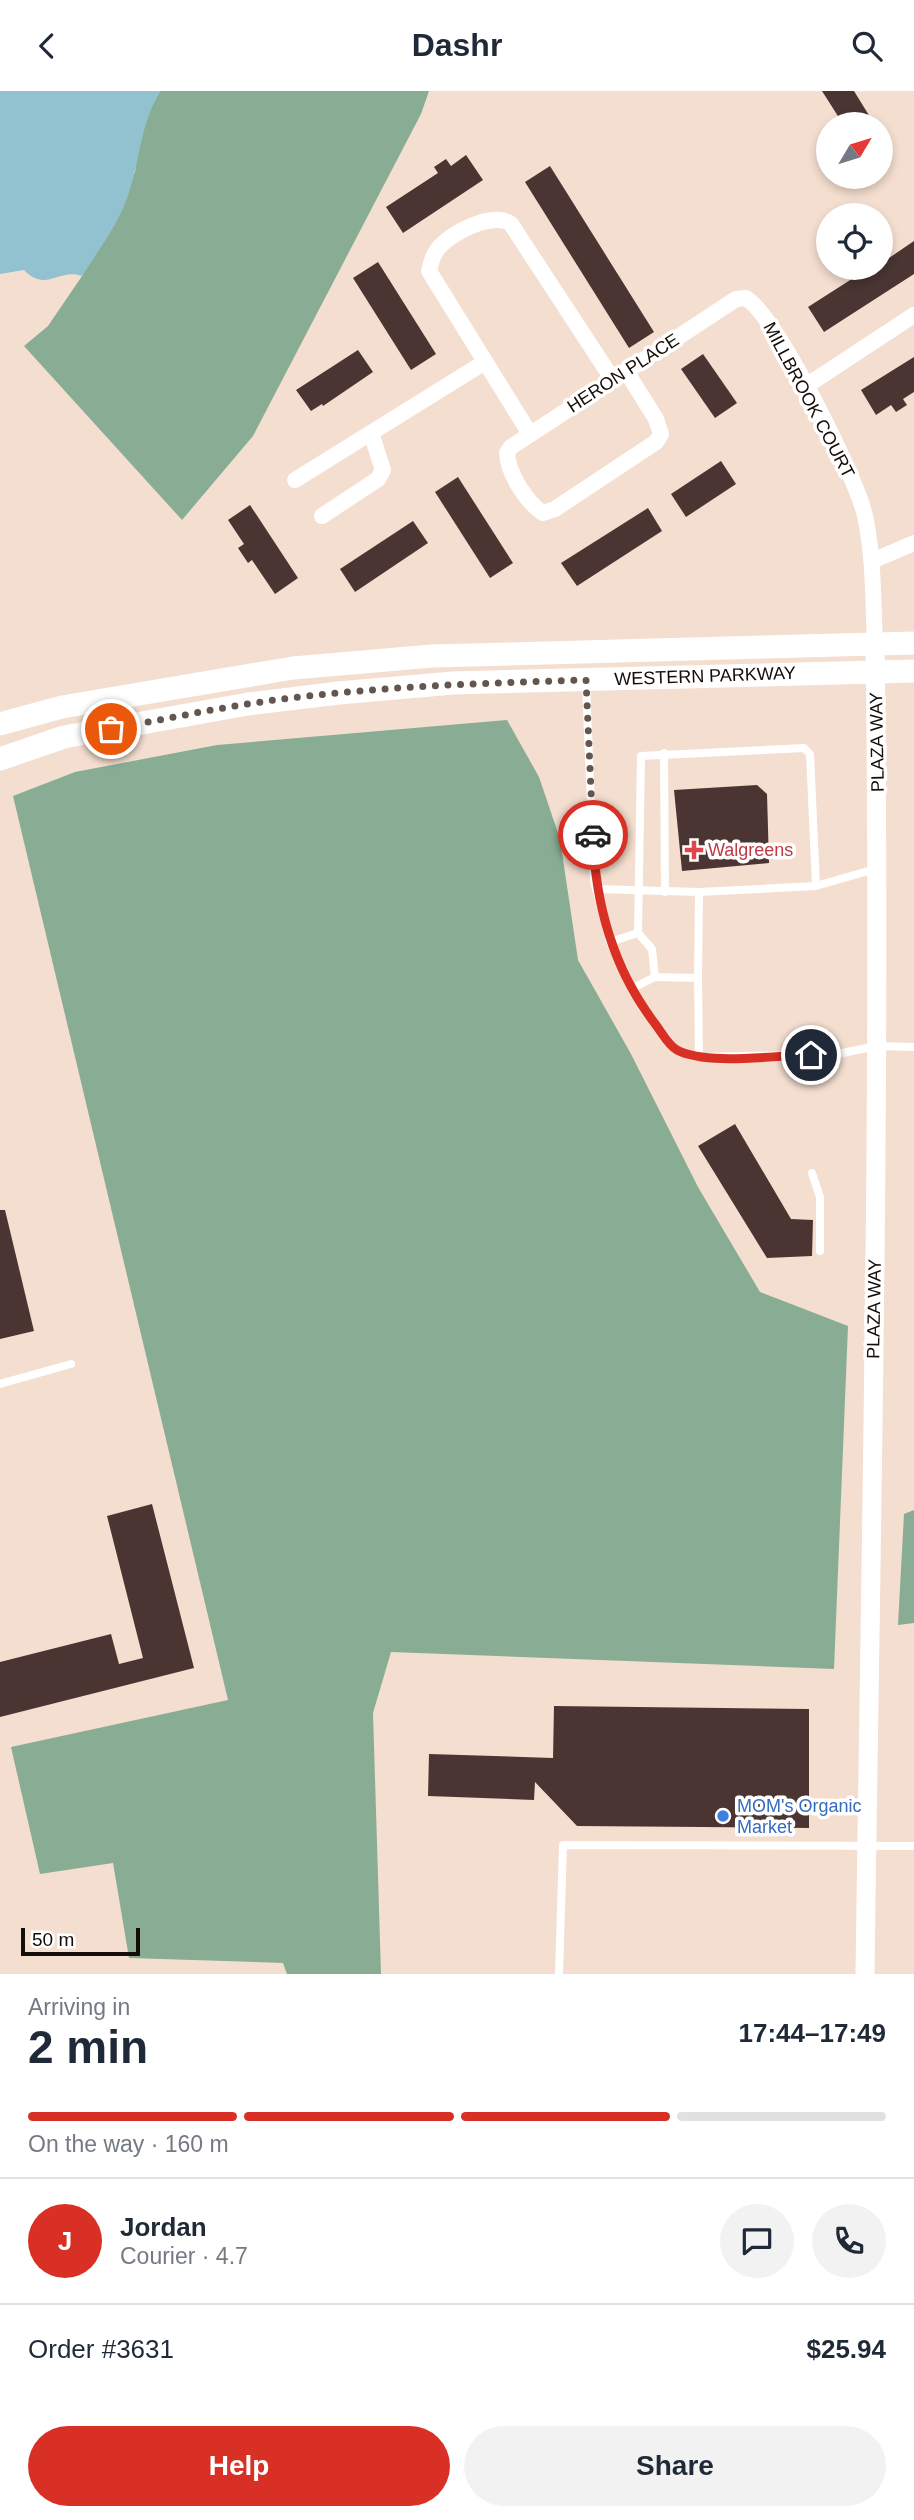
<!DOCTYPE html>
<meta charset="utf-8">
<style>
:root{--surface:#fff;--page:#f2f2f3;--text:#1f2937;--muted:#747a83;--line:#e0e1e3;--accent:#d93025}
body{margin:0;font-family:Helvetica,sans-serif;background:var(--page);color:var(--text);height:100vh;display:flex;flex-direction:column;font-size:26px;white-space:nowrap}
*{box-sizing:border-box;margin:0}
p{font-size:23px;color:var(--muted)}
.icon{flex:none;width:38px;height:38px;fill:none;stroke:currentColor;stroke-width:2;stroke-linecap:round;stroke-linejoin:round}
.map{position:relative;height:1883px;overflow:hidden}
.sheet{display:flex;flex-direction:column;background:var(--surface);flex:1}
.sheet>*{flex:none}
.needle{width:46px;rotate:52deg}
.controls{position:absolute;left:816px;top:21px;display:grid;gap:14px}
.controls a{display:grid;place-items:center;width:77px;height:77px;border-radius:50%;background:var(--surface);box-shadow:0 4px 10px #0003;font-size:35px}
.scale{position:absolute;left:21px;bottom:18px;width:119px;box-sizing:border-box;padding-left:7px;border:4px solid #140d08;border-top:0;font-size:19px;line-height:24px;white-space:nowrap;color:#140d08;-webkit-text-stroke:5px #fff;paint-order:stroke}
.pin{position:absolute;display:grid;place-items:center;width:60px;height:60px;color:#fff;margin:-30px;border:4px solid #fff;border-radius:50%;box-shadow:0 2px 7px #0007}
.courier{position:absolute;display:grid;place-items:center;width:70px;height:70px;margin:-35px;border:5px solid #d93025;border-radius:50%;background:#fff;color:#222;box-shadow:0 2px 9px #0007}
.overview em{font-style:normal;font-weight:700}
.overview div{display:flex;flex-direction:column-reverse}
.overview{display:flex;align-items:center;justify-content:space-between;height:119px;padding:0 28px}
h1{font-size:46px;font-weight:700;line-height:52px}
.bar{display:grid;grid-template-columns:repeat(4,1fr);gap:10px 7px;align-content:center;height:84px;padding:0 28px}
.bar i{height:9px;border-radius:5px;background:var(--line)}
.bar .current{background:var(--accent)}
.bar p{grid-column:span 4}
.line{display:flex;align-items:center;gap:18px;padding:0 28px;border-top:2px solid var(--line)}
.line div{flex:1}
.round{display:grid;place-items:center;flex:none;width:74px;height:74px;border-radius:37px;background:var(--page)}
.action{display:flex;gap:14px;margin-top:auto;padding:14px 28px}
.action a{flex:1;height:80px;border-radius:42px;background:var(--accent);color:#fff;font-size:28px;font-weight:700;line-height:80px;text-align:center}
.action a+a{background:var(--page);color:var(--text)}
header{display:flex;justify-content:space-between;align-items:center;height:91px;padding:0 28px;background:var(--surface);font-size:32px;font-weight:700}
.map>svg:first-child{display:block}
.forest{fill:#88ad94}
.water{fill:#92c2d0}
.building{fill:#4b3532}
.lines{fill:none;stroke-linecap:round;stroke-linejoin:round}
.service{stroke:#fff;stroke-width:8}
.minor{stroke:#fff;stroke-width:16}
.tertiary{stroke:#fff;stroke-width:19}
.secondary{stroke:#fff;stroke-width:23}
.done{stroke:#62564e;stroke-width:7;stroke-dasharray:0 12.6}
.route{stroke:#d93025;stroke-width:9}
.health-dot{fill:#e0444e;stroke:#fff;stroke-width:2.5}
.shop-dot{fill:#3f7fe0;stroke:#fff;stroke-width:2.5}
.labels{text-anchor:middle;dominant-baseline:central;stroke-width:7;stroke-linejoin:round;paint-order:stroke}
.street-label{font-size:18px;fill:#140d08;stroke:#fff}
.health-label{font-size:18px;fill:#be3a42;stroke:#fff;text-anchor:start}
.shop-label{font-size:18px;fill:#366cbe;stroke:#fff;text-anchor:start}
</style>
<header><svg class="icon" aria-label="back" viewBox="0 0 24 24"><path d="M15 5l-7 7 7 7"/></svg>Dashr<svg class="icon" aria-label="search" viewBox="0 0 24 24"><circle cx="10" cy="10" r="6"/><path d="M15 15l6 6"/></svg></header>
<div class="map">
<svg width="914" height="1883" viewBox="0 0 914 1883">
<rect width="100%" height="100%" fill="#f4decf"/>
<g class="forest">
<path d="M160,0H429L421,23L253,345L182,429L24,255L48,235L82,185L135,81L139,50L148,22Z"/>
<path d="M507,629L539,686L560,748L578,869L631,963L698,1096L760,1201L848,1235L834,1578L391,1561L373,1622L381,1883H287L283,1872L129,1867L113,1772L40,1783L11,1656L228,1609L13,705L75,681L217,654Z"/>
<path d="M914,1419V1532L898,1534L904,1423Z"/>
</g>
<path class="water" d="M0,0H160C137,41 141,74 124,115C114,139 96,163 82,185C59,177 46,202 24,179L0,183Z"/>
<g class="building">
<path d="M822,0H854L870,26L859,33H843Z"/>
<path d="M466,64L483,89L403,142L386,116L438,82L434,76L446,68L451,75Z"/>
<path d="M550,75L654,241L629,257L525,91Z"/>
<path d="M914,150V183L824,241L808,216L869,177H880V154L889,167Z"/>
<path d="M378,171L436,263L411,279L353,187Z"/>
<path d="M358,259L373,281L323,315L322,313L311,320L296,299Z"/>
<path d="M703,263L737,312L715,327L681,278Z"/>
<path d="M914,266V301L903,308L907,314L896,321L891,314L876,324L861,299Z"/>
<path d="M721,370L736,393L686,426L671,403Z"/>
<path d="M458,386L513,472L490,487L435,401Z"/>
<path d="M250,414L298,487L275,503L252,469L248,472L238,457L244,453L228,429Z"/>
<path d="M648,417L662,440L577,495L561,472Z"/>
<path d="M413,430L428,452L355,501L340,478Z"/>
<path d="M757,694L767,703L769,772L682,780L674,699Z"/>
<path d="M735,1033L791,1128L813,1129L812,1165L767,1167L698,1055Z"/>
<path d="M0,1119H5L34,1240L0,1248Z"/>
<path d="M152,1413L194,1577L0,1626V1571L111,1543L119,1573L143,1567L107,1425Z"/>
<path d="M554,1615L809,1618V1737L577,1735L535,1691L534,1709L428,1705L429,1663L553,1667Z"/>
</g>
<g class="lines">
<g class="service">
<path d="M586,592L594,790L610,851L642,916L675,958L699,966L838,963L876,955L914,956"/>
<path d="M664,662L665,801"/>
<path d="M816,795L699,801L698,887L655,886L652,858L638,842L641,665L804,657L810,663L816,795L875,778"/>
<path d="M596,798L699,801"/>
<path d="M610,851L638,842"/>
<path d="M698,887L699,966"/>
<path d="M633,897L655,886"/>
<path d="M812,1082L820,1106V1160"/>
<path d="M0,1293L71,1273"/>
<path d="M559,1883L563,1754L914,1755"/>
</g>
<g class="minor">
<path d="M626,280L656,328L661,343L656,351L555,418L543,422C526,411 508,382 507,362L511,356L736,208L746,207C777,226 857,387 865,425C874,467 873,510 875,553"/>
<path d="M806,295L914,224"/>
<path d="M530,343L429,180C431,173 432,165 437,159C449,142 493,120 511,133L613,289"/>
<path d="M295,389L485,271"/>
<path d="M322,425L378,388L383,379L371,342"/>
<path d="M872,470L914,452"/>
</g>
<path class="tertiary" d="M865,1883C871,1440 881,996 875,553"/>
<g class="secondary">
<path d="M0,633L62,616L293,577L432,565L914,552"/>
<path d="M0,668L64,646L248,613L339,602L453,592L914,580"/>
</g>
</g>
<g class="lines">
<path class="done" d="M111,638C171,627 231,614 291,607C389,595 487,592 586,589L593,744"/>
<path class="route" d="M593,744C595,814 613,878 656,934C662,942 669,955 677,959C708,975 775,964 811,964"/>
</g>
<path class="health-dot" d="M690.5 748.5h7v7h7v7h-7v7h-7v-7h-7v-7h7z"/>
<circle class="shop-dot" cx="723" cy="1725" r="7"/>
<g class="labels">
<g class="street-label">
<text transform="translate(623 282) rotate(-33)">HERON PLACE</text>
<text transform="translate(809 309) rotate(62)">MILLBROOK COURT</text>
<text transform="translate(705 585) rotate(-2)">WESTERN PARKWAY</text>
<text transform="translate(877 651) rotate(-91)">PLAZA WAY</text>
<text transform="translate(874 1218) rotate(-89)">PLAZA WAY</text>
</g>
<g class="health-label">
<text x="708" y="759">Walgreens</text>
</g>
<g class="shop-label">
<text x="737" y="1715">MOM's Organic<tspan x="737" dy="21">Market</tspan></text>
</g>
</g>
</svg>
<div class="controls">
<a><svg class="needle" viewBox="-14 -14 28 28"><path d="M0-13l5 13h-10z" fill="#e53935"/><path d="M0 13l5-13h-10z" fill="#747a83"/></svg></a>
<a><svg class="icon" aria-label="locate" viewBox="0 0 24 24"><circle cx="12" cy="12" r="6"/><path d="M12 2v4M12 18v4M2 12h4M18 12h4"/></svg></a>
</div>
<div class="scale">50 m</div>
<div class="pin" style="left:111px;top:638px;background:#ea580c"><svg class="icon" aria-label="bag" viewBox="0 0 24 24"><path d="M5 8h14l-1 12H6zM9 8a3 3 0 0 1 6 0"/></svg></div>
<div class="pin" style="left:811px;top:964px;background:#1f2937"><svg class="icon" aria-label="home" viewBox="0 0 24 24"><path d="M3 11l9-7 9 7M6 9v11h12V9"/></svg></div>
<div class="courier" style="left:593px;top:744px"><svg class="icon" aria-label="car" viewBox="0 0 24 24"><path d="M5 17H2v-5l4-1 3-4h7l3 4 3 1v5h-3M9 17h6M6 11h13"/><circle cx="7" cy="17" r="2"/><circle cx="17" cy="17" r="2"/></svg></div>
</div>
<section class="sheet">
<div class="overview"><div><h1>2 min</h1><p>Arriving in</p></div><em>17:44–17:49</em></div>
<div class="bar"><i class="current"></i><i class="current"></i><i class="current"></i><i></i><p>On the way · 160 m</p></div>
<div class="line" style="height:126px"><b class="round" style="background:var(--accent);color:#fff">J</b><div><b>Jordan</b><p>Courier · 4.7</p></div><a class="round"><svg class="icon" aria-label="chat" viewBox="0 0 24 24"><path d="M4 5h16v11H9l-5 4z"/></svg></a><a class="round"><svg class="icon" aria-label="phone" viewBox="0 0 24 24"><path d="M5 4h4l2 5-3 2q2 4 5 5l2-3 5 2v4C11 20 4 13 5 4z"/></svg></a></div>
<div class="line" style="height:91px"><div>Order #3631</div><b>$25.94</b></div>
<div class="action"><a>Help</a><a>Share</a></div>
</section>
